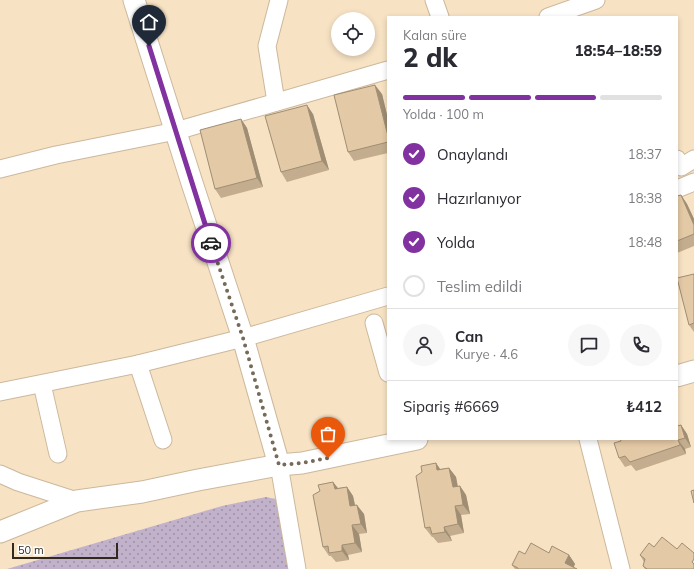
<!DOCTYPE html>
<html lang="tr">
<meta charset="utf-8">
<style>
:root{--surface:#fff;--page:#f7f7f7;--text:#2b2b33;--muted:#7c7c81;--line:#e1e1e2;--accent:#8231a1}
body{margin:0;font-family:Mulish,sans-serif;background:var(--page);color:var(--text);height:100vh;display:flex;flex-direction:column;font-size:15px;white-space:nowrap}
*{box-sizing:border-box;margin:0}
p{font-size:13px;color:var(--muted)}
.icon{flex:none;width:22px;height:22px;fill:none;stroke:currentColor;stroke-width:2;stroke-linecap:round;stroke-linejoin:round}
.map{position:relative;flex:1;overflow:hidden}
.drawer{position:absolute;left:387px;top:16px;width:291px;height:424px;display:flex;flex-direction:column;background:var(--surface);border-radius:0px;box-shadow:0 2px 6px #0003}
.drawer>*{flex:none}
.controls{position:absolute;left:331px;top:12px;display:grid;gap:8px}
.controls a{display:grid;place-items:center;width:44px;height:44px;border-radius:50%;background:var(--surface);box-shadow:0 2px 6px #0003;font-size:20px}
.scale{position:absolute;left:12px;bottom:10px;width:106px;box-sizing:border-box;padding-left:4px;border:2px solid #31291e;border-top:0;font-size:11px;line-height:14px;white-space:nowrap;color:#31291e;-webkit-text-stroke:3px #fff;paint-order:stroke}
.pin{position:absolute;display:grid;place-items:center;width:34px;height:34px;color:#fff;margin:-41px -17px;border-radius:50% 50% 50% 0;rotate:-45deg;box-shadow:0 0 4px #0007}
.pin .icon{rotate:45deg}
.courier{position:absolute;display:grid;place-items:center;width:40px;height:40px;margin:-20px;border:3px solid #8231a1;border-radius:50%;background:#fff;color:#222;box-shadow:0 1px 5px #0007}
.summary em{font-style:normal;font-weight:800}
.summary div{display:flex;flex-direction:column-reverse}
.summary{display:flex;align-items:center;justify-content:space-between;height:68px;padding:0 16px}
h1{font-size:26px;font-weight:800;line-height:30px}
.bar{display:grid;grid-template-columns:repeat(4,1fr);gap:6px 4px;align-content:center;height:48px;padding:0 16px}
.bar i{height:5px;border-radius:3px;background:var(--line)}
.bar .active{background:var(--accent)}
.bar p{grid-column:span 4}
.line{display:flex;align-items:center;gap:10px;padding:0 16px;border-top:1px solid var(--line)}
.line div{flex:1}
.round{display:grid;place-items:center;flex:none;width:42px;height:42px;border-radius:21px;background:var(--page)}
ol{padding:0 16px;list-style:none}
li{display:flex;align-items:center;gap:12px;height:44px}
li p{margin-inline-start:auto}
li .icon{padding:4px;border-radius:50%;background:var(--accent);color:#fff;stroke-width:4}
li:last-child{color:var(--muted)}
li i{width:22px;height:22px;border:2px solid var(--line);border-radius:50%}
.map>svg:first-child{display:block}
.park{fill:url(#park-dots)}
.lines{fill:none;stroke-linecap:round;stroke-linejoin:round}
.minor-casing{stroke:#ccb89b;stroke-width:19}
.tertiary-casing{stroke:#ccb89b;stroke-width:23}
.minor{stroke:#fff;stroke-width:17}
.tertiary{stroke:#fff;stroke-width:21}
.wall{fill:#c3ad8e}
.shaded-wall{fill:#9f8d74}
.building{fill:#e3c9a5;stroke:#9f8d74}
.done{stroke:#766a58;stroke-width:4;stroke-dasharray:0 7.2}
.route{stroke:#8231a1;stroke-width:5}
</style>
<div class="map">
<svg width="694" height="569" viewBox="0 0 694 569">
<defs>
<pattern id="park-dots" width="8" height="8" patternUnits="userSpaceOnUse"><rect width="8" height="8" fill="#c2b1ca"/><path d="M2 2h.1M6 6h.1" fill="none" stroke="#9e90a3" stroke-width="1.8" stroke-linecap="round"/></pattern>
</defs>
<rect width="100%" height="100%" fill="#f7e2c4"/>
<path class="park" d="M266,497L280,500L292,569H7L222,506Z"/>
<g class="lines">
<defs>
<g id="minor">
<path d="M434,0L440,17"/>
<path d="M548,17L596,0"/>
<path d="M276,102L267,46L279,0"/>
<path d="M677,159L681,167L694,159"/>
<path d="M0,169L56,155L176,131L388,70"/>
<path d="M677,189L694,182"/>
<path d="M374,323L388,373"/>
<path d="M138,364L163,440"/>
<path d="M42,384L58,454"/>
<path d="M0,392L138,364L243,338L388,296"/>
<path d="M588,439L621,569"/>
<path d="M279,465L297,569"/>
<path d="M0,474L18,482L77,501"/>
</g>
<g id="tertiary">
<path d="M134,0L192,183L243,338L279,465"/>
<path d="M677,376L694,371"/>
<path d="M0,532L77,501L142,492L198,480L279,465L302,463L417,439"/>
</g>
</defs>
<use href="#minor" class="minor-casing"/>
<use href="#tertiary" class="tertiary-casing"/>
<use href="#minor" class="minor"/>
<use href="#tertiary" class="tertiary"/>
</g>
<g class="wall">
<path d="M382,94L388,119V153L354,161L348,152Z"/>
<path d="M313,114L329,170L287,182L281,172Z"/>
<path d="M241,119L247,128L263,187L221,198L215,189Z"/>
<path d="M681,195L687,204L694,219V246L677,253V196Z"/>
<path d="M694,274V332L689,325Z"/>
<path d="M681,425L687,434L691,447L685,449L686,454L636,471L631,465L625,467L619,458Z"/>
<path d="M436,463L440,469L449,468L456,477L458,486H460L466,495L470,514L461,515L464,533L450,536L452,541L438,543L433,537H432L425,528L422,472Z"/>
<path d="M333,482L338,488L347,487L353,496L355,505L364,514L367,533L359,534L362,552L348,555L349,560L336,562L331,556H329L323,547Z"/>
<path d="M654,547L677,549L694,569H645L643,566L644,562L640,555Z"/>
<path d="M549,553L569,555L575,564L573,567L577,569H515L512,565L525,554Z"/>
</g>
<g class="shaded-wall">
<path d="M375,85L382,94L388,119V136Z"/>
<path d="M307,105L313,114L329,170L322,161Z"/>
<path d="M241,119L247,128L263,187L257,178Z"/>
<path d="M681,195L687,204L694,219V225Z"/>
<path d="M681,425L687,434L691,447L685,438Z"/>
<path d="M678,440L685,449L686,454L680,445Z"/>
<path d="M436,463L442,472L437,470Z"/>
<path d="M449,468L456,477L459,496L453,487Z"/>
<path d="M333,482L340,491L335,489Z"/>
<path d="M460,486L466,495L470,514L463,505Z"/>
<path d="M347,487L353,496L357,515L350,506Z"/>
<path d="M357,505L364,514L367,533L361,524Z"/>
<path d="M455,506L461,515L464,533L458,524Z"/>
<path d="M352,525L359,534L362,552L355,543Z"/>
<path d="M444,527L450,536L452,541L445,532Z"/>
<path d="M342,545L348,555L349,560L342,551Z"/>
<path d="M569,555L575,564L573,569L565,563Z"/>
</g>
<g class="building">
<path d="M375,85L388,136V142L348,152L334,95Z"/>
<path d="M307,105L322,161L281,172L265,116Z"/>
<path d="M241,119L257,178L215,189L200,130Z"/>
<path d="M681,195L694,225V234L677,241V196Z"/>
<path d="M694,274V323L689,325L677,278Z"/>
<path d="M681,425L685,438L678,440L680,445L630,462L625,456L619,458L614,443L621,441L620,439H677V426Z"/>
<path d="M436,463L437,470L449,468L453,487L460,486L463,505L455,506L458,524L444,527L445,532L432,534L430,527L425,528L416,476L422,472L421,466Z"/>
<path d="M333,482L335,489L347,487L350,506L357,505L361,524L352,525L355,543L342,545V551L329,553L328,546L323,547L313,495L320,491L318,485Z"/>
<path d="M694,490V503L691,491Z"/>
<path d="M662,537L677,549L682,543L694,553V559L692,562L694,564V569H647L643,566L645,559L640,555L649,543L654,547Z"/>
<path d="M531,543L549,553L552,546L569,555L565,563L577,569H518V568L512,565L519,551L525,554Z"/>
</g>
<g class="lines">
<path class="done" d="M211,243L243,338L279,465L302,463L328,458"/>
<path class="route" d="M149,46L211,243"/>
</g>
</svg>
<div class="controls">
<a><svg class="icon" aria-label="locate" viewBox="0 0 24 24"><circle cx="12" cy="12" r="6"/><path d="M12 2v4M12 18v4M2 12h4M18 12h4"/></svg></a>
</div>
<div class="scale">50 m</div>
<div class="pin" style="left:328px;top:458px;background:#ea580c"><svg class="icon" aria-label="bag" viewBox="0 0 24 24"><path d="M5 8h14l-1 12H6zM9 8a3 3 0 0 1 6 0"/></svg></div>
<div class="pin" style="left:149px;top:46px;background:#1f2937"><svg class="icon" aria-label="home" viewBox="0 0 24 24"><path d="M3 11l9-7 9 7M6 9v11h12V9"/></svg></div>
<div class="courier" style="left:211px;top:243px"><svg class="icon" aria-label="car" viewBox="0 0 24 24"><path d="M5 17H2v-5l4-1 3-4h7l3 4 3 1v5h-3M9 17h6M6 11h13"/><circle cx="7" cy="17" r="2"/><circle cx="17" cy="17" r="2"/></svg></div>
<section class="drawer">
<div class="summary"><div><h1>2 dk</h1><p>Kalan süre</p></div><em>18:54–18:59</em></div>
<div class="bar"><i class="active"></i><i class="active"></i><i class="active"></i><i></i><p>Yolda · 100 m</p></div>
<ol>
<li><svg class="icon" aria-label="check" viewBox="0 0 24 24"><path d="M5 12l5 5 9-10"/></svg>Onaylandı<p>18:37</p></li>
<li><svg class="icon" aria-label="check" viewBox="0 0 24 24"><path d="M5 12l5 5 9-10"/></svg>Hazırlanıyor<p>18:38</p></li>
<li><svg class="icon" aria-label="check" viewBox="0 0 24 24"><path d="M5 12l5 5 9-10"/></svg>Yolda<p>18:48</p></li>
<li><i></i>Teslim edildi</li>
</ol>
<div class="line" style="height:72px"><a class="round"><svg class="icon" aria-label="person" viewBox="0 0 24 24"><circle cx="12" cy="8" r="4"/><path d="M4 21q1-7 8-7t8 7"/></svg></a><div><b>Can</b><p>Kurye · 4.6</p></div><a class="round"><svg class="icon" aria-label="chat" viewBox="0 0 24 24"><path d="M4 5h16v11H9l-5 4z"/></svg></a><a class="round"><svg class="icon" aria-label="phone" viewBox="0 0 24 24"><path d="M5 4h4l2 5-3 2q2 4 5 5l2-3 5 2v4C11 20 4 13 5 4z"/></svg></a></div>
<div class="line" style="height:52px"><div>Sipariş #6669</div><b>₺412</b></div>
</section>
</div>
